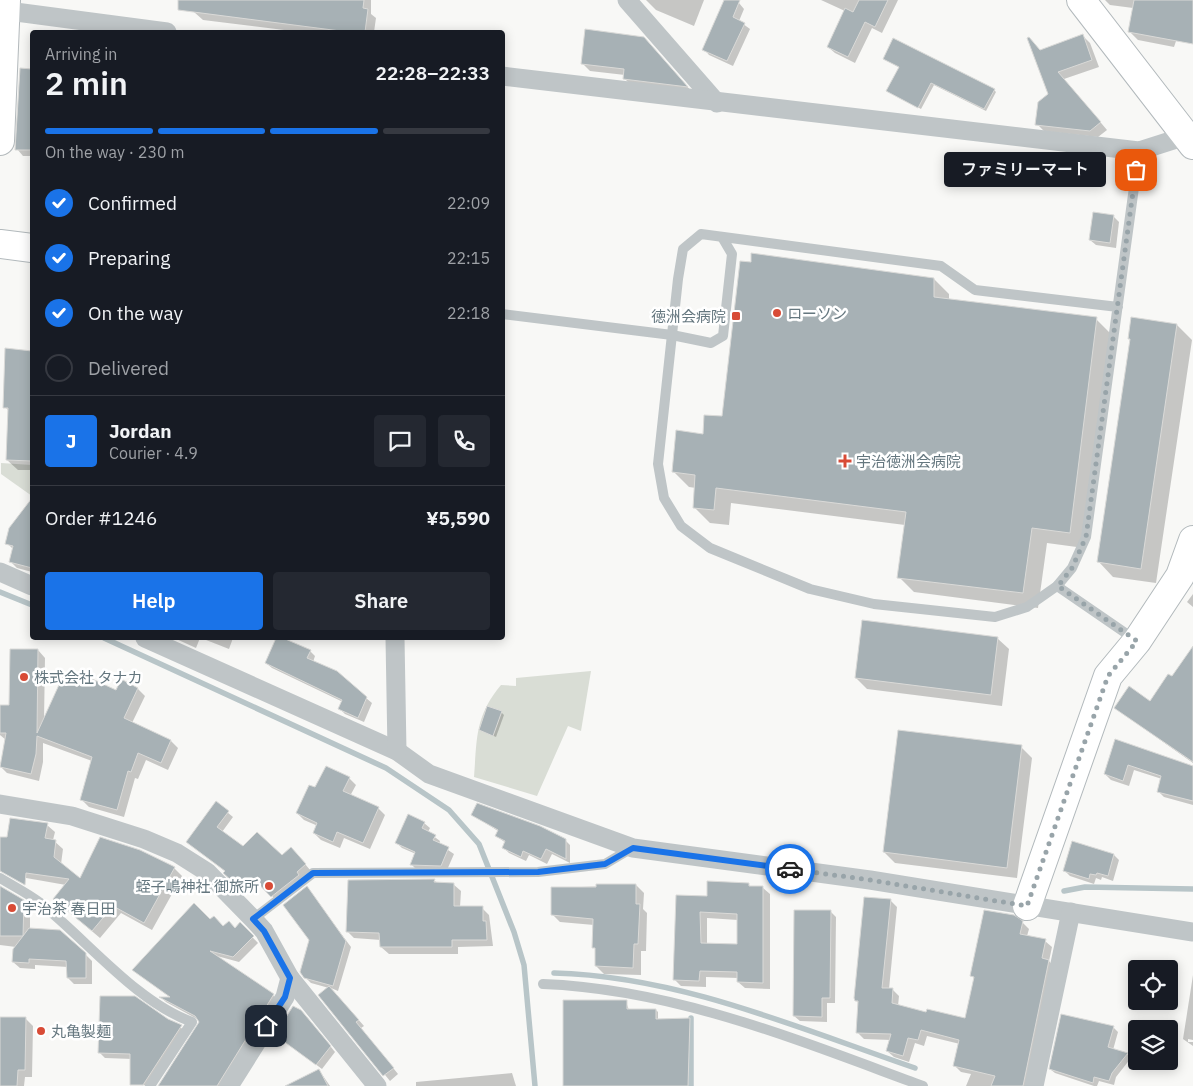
<!DOCTYPE html>
<meta charset="utf-8">
<style>
:root{--surface:#171b24;--page:#242831;--text:#f1f3f6;--muted:#9ea1a6;--line:#363941;--accent:#1a73e8}
body{margin:0;font-family:"IBM Plex Sans","Noto Sans JP",sans-serif;background:var(--page);color:var(--text);height:100vh;display:flex;flex-direction:column;font-size:19px;white-space:nowrap}
*{box-sizing:border-box;margin:0}
p{font-size:16px;color:var(--muted)}
.icon{flex:none;width:28px;height:28px;fill:none;stroke:currentColor;stroke-width:2;stroke-linecap:round;stroke-linejoin:round}
.map{position:relative;flex:1;overflow:hidden}
.drawer{position:absolute;left:30px;top:30px;width:475px;height:610px;display:flex;flex-direction:column;background:var(--surface);border-radius:5px;box-shadow:0 2px 12px #0003}
.drawer>*{flex:none}
.controls{position:absolute;left:1128px;top:960px;display:grid;gap:10px}
.controls a{display:grid;place-items:center;width:50px;height:50px;border-radius:5px;background:var(--surface);box-shadow:0 2px 12px #0003;font-size:25px}
.pin{position:absolute;display:grid;place-items:center;width:42px;height:42px;color:#fff;margin:-21px;border-radius:10px;box-shadow:0 2px 8px #0006}
.courier{position:absolute;display:grid;place-items:center;width:50px;height:50px;margin:-25px;border:4px solid #1a73e8;border-radius:50%;background:#fff;color:#222;box-shadow:0 1px 6px #0007}
.bubble{position:absolute;height:35px;border-radius:5px;background:var(--surface);box-shadow:0 2px 12px #0003;font-size:16px;font-weight:600;line-height:35px;text-align:center}
.overview em{font-style:normal;font-weight:600}
.overview div{display:flex;flex-direction:column-reverse}
.overview{display:flex;align-items:center;justify-content:space-between;height:85px;padding:0 15px}
h1{font-size:32px;font-weight:600;line-height:38px}
.bar{display:grid;grid-template-columns:repeat(4,1fr);gap:8px 5px;align-content:center;height:60px;padding:0 15px}
.bar i{height:6px;border-radius:4px;background:var(--line)}
.bar .current{background:var(--accent)}
.bar p{grid-column:span 4}
.line{display:flex;align-items:center;gap:12px;padding:0 15px;border-top:1px solid var(--line)}
.line div{flex:1}
.round{display:grid;place-items:center;flex:none;width:52px;height:52px;border-radius:5px;background:var(--page)}
ol{padding:0 15px;list-style:none}
li{display:flex;align-items:center;gap:15px;height:55px}
li p{margin-inline-start:auto}
li .icon{padding:5px;border-radius:50%;background:var(--accent);color:#fff;stroke-width:4}
li:last-child{color:var(--muted)}
li i{width:28px;height:28px;border:2px solid var(--line);border-radius:50%}
.button{display:flex;gap:10px;margin-top:auto;padding:10px 15px}
.button a{flex:1;height:58px;border-radius:5px;background:var(--accent);color:#fff;font-size:20px;font-weight:600;line-height:58px;text-align:center}
.button a+a{background:var(--page);color:var(--text)}
.map>svg:first-child{display:block}
.green{fill:#d9ddd5}
.shadow{fill:#0003;fill-rule:evenodd}
.lines{fill:none;stroke-linecap:round;stroke-linejoin:round}
.stream{stroke:#b8c5c8;stroke-width:5.5}
.building{fill:#a7b1b5;stroke:#dadad8;fill-rule:evenodd}
.secondary-casing{stroke:#b2b9bc;stroke-width:30}
.primary-casing{stroke:#b3b9bc;stroke-width:30}
.lane{stroke:#bfc5c7;stroke-width:10}
.street{stroke:#bfc5c7;stroke-width:19}
.secondary{stroke:#fff;stroke-width:28}
.primary{stroke:#fff;stroke-width:28}
.done{stroke:#98a4a9;stroke-width:5;stroke-dasharray:0 9}
.route{stroke:#1a73e8;stroke-width:6}
.poi-dot{fill:#d84b36;stroke:#fff;stroke-width:2}
.labels{text-anchor:middle;dominant-baseline:central;stroke-width:5;stroke-linejoin:round;paint-order:stroke}
.poi-label{font-size:15px;fill:#65777f;stroke:#fff;text-anchor:start}
</style>
<div class="map">
<svg width="1193" height="1086" viewBox="0 0 1193 1086">
<rect width="100%" height="100%" fill="#f8f8f6"/>
<g class="green">
<path d="M1,463L32,465V496L1,474Z"/>
<path d="M591,671L581,731L568,726L537,796L474,777C477,738 475,716 501,685L516,686V678Z"/>
</g>
<g class="shadow">
<path d="M196,0H371V14L376,18L374,32H300L203,20L194,12Z"/>
<path d="M646,0H704L694,26L656,10Z"/>
<path d="M726,0L739,3L744,9L739,21L750,29L733,66L709,55L704,49Z"/>
<path d="M821,0H898L882,33L872,28L855,63L835,53L828,47L845,11Z"/>
<path d="M1105,0H1190L1174,47L1138,40L1129,31L1133,8L1110,5Z"/>
<path d="M1083,36L1090,43L1099,67L1064,79L1107,130L1098,137L1044,131L1037,124L1049,94L1041,51Z"/>
<path d="M651,46L693,93L632,86L624,78L625,75L590,71L582,63Z"/>
<path d="M884,59L994,90L996,92L986,111L934,85L921,109L888,91L900,68Z"/>
<path d="M20,93L32,94V156H23L17,149Z"/>
<path d="M1113,216L1119,222L1116,248L1096,245L1090,240Z"/>
<path d="M753,254L934,279L949,294V300L1096,319L1111,334L1084,548L1047,543L1038,608L914,592L899,577L905,525L731,503L729,525L710,523L695,508L696,488L689,487L674,472L704,435L723,418Z"/>
<path d="M1177,325L1192,340L1156,583L1113,577L1098,561L1131,340L1129,338Z"/>
<path d="M7,349L32,353V470H18L7,460L9,411L5,407Z"/>
<path d="M24,512L32,514V572L17,568L11,562L14,550L7,543Z"/>
<path d="M1193,594V607L1187,602Z"/>
<path d="M174,638H200L196,648Z"/>
<path d="M201,638H233L229,649Z"/>
<path d="M278,638L310,651L315,656L313,662L366,698L372,703L364,722L345,714L340,709L343,702L272,668L266,663Z"/>
<path d="M997,638L1009,649L1002,706L867,689L856,678Z"/>
<path d="M1193,648V763L1115,708L1150,703L1172,678Z"/>
<path d="M38,650L45,658L44,721L77,683L117,691L138,689L145,696L132,723L171,741L178,748L168,770L146,760L138,779L135,778L124,817L89,807L82,800L92,761L43,743V762L39,781L7,773L0,766L6,740L0,735V706L10,707Z"/>
<path d="M501,712L504,715L496,737L480,730Z"/>
<path d="M1116,741L1193,766V805L1164,797L1158,791L1162,779L1134,770L1129,786L1111,780L1105,774Z"/>
<path d="M1021,747L1032,758L1017,878L895,863L884,852Z"/>
<path d="M349,778L356,785L350,796L378,808L385,815L370,849L344,838L340,848L321,840L314,833L318,826L304,820L297,813L316,789Z"/>
<path d="M216,803L233,817L222,832L244,847L282,856L296,853L310,870L277,901L259,882L247,894L226,872L188,842Z"/>
<path d="M473,815L565,840L570,845V863L552,854L547,864L529,855L526,861L509,853L504,848L506,843L496,836L498,831Z"/>
<path d="M424,823L430,828L428,832L440,841L439,844L454,854L447,870H417L411,864L416,854L402,848L397,843Z"/>
<path d="M47,825L55,832L53,840L63,849L61,864L80,880L174,868L182,876L152,930L121,913L100,938L62,906L66,885L9,875L8,839Z"/>
<path d="M1114,855L1119,860L1113,881L1102,877L1101,880L1096,878L1094,884L1070,876L1065,871Z"/>
<path d="M350,881H435L438,884H453L461,891L460,907L482,908L489,915L493,946L458,947V954H389L381,947V940L354,938L347,931Z"/>
<path d="M748,884L752,888H763L770,894V989L745,988L738,982V978L706,977V987L681,986L674,979L678,896L708,897ZM707,918L738,920V945L707,944Z"/>
<path d="M636,885L644,893L643,909L647,913L646,951H641V975L604,974L596,966L594,925L560,922L553,915V888Z"/>
<path d="M307,888L351,947L338,991L331,988L364,1026L361,1028L398,1074L390,1081L320,995L329,988L311,983L305,977L310,940Z"/>
<path d="M0,889L24,901L30,908V930L85,954L92,961V984H74L68,978V967L35,965V969L20,968L13,962L16,947L0,945Z"/>
<path d="M890,900L897,907L889,989H892L899,996L898,1006L927,1014L965,1020L975,979L972,976L1022,922L1029,929L1027,936L1045,941L1052,947L1049,961L1055,968L1029,1086H966L971,1074L961,1072L955,1066L960,1044L927,1036L924,1046L915,1043L909,1062L894,1057L887,1051L891,1040L864,1039L857,1032L859,1003L856,1001Z"/>
<path d="M831,912L836,917L835,1003H827V1022L800,1021L794,1016Z"/>
<path d="M210,921L223,928L236,929L240,924L258,943L239,962L217,956L279,1000L226,1086H215L199,1020L166,1002L162,998H171L133,970Z"/>
<path d="M1193,975V1040L1188,1039V1042H1193V1046L1183,1039Z"/>
<path d="M132,998L186,1031L151,1086L131,1084L132,1059L105,1058L99,1052Z"/>
<path d="M626,1002L629,1010H656L658,1012V1020H689L692,1022L690,1086H564Z"/>
<path d="M307,1017L335,1052L322,1069L276,1035Z"/>
<path d="M0,1018L26,1019L33,1026L32,1077H25L24,1086H0Z"/>
<path d="M1113,1027L1118,1032L1113,1050L1127,1054L1131,1058L1116,1077L1114,1085L1099,1081L1097,1086H1094L1055,1073L1050,1069Z"/>
<path d="M319,1070L330,1086H306Z"/>
<path d="M512,1073L516,1086H416V1082Z"/>
</g>
<g class="lines">
<g class="stream">
<path d="M0,592L32,605"/>
<path d="M104,638L386,768L449,810L479,844L514,932L524,965L535,1086"/>
<path d="M1064,891L1085,887L1193,889"/>
<path d="M554,973C679,976 798,1028 915,1068"/>
<path d="M691,1086V1018"/>
</g>
</g>
<g class="building">
<path d="M178,0H364L363,8L368,9L365,32H348L178,10Z"/>
<path d="M724,0H740L733,17L745,23L727,61L702,50Z"/>
<path d="M859,0H888L875,27L865,22L848,57L827,47L845,8L853,12Z"/>
<path d="M1134,0H1193V44L1128,32Z"/>
<path d="M585,29L644,37L688,87L623,79L624,69L581,64Z"/>
<path d="M1083,34L1092,60L1058,72L1101,122L1090,131L1035,125L1038,102L1048,94L1027,38L1029,37L1040,50Z"/>
<path d="M893,38L995,89L984,109L931,83L918,108L886,91L899,67L883,59Z"/>
<path d="M20,68L32,69V150H15Z"/>
<path d="M1093,212L1114,215L1110,243L1089,240Z"/>
<path d="M751,253L934,278V297L1097,317L1070,533L1032,528L1023,593L897,578L906,512L716,488L714,510L693,508L695,475L672,472L676,430L703,434L704,415L722,416L740,261L751,262Z"/>
<path d="M1131,317L1177,324L1141,569L1097,562L1130,339H1128Z"/>
<path d="M5,348L32,351V461L6,460L8,408H3Z"/>
<path d="M32,498V568L9,562L13,546L5,544L9,528Z"/>
<path d="M862,620L998,637L991,695L855,678Z"/>
<path d="M276,638H283L311,650L307,658L337,671L367,697L358,718L338,709L342,700L265,663Z"/>
<path d="M1193,646V762L1114,708L1129,686L1150,701L1168,674L1172,676Z"/>
<path d="M10,649H38L37,733L63,676L76,682L78,679L85,682L88,677L116,690L121,679L138,688L124,718L171,740L161,763L138,753L131,772L128,771L117,810L80,800L92,757L37,736L36,754L31,774L0,767L6,733H0V705H9Z"/>
<path d="M487,706L502,711L493,736L479,730Z"/>
<path d="M898,730L1022,745L1007,868L883,852Z"/>
<path d="M1115,739L1193,766V801L1157,792L1161,776L1128,765L1123,781L1104,774Z"/>
<path d="M326,766L350,777L343,791L379,807L363,843L337,832L333,842L313,833L317,823L296,813L309,785L315,787Z"/>
<path d="M216,801L229,811L217,827L243,846L257,832L282,855L291,847L306,864L297,872L299,875L271,897L253,878L242,890L223,873L225,871L186,842Z"/>
<path d="M477,803L540,826L566,839V859L546,849L541,859L523,851L521,857L502,848L505,841L495,836L498,830L471,815Z"/>
<path d="M408,814L425,822L422,828L436,835L433,840L449,847L441,866L410,865L415,852L395,843Z"/>
<path d="M10,818L48,823L45,838L56,840L54,857L80,878L100,837L140,850L175,867L144,923L113,906L92,931L53,899L69,879L26,873L25,885L0,871V837H7Z"/>
<path d="M1072,841L1114,854L1108,876L1097,873L1096,875L1090,874L1089,879L1063,871Z"/>
<path d="M435,879L434,882L454,883V906H483V921H486L487,940H452V947H380L379,933L346,932L348,880Z"/>
<path d="M707,881L749,883V886H763V983L737,982V972L700,971L699,981L673,980L676,895L707,896ZM700,912L737,914V944L701,943Z"/>
<path d="M596,884H636V904H640L638,944H634L633,968L595,966V948H592L593,919L551,915V887H596Z"/>
<path d="M0,886L24,900L23,936L29,928L60,930L86,953V978H67L66,961L29,959V963L12,962L13,949L23,936H0Z"/>
<path d="M307,886L346,941L333,986L304,978L300,972L309,940L283,905Z"/>
<path d="M864,897L891,899L882,988H893L892,1003L926,1012L927,1009L965,1018L974,977L970,976L984,910L1014,915L1023,921L1020,934L1046,939L1042,958L1049,960L1023,1086H991L995,1076L953,1066L959,1040L921,1030L918,1040L908,1038L903,1056L886,1051L891,1034L856,1033L858,1001H855L854,998Z"/>
<path d="M194,903L210,919L214,916L223,926L229,921L235,928L240,922L254,936L233,957L210,951L274,994L217,1086H158L199,1022L195,1016L159,997H170L132,970Z"/>
<path d="M794,910H831L830,998H822V1017L793,1016Z"/>
<path d="M329,986L359,1020L356,1022L394,1068L383,1076L318,995Z"/>
<path d="M100,996H135L168,1019L182,1025L143,1085H130V1054L98,1053Z"/>
<path d="M563,1000H627V1009H656V1019L690,1018L688,1086H563Z"/>
<path d="M293,1006L301,1010L331,1046L316,1065L275,1035Z"/>
<path d="M1061,1014L1114,1026L1108,1047L1128,1053L1112,1073L1109,1081L1094,1077L1093,1083L1049,1069Z"/>
<path d="M0,1017H26L25,1070H18L17,1086H0Z"/>
<path d="M319,1069L328,1086H285Z"/>
</g>
<g class="lines">
<defs>
<g id="secondary">
<path d="M1081,0L1193,145"/>
<path d="M0,244L32,248"/>
<path d="M1027,906L1108,676L1137,641L1180,576L1193,540"/>
</g>
<path id="primary" d="M0,141L6,0"/>
</defs>
<use href="#secondary" class="secondary-casing"/>
<use href="#primary" class="primary-casing"/>
<g class="lane">
<path d="M1118,307L975,290L941,266L701,234L683,249L678,279L658,464L664,498L681,526L710,548L810,589L874,604L995,617L1027,607L1057,586L1072,568L1086,537L1139,151"/>
<path d="M502,314L672,335L711,343L723,336L732,254L722,237"/>
<path d="M1057,586L1137,641"/>
<path d="M0,878C13,886 27,893 39,902C86,939 136,1002 192,1022L150,1086"/>
<path d="M253,919L313,873L538,872L605,864L632,848"/>
<path d="M543,984C675,989 800,1041 923,1086"/>
</g>
<g class="street">
<path d="M627,0L717,103"/>
<path d="M0,10L167,32"/>
<path d="M502,76L1139,151L1186,136"/>
<path d="M0,572L32,586"/>
<path d="M145,638L397,751L429,774L633,848L870,880L1193,932"/>
<path d="M395,638L397,751"/>
<path d="M0,804L72,816L144,839L177,853L207,872L253,919L264,931L290,978L285,997L229,1086"/>
<path d="M290,978L377,1086"/>
<path d="M1034,1086L1071,912"/>
</g>
<use href="#secondary" class="secondary"/>
<use href="#primary" class="primary"/>
</g>
<g class="lines">
<path class="done" d="M790,869L870,880L1027,906L1108,676L1137,641L1058,586L1072,568L1086,537L1136,170"/>
<path class="route" d="M266,1026L285,997L290,978L264,931L253,919L313,873L538,872L605,864L633,848L790,869"/>
</g>
<g class="poi-dot">
<circle cx="777" cy="313" r="5"/>
<rect x="731" y="311" width="10" height="10" rx="2.5"/>
<path d="M842.5 453.5h5v5h5v5h-5v5h-5v-5h-5v-5h5z"/>
<circle cx="24" cy="677" r="5"/>
<circle cx="269" cy="886" r="5"/>
<circle cx="12" cy="908" r="5"/>
<circle cx="41" cy="1031" r="5"/>
</g>
<g class="labels">
<g class="poi-label">
<text x="787" y="313">ローソン</text>
<text x="726" y="316" text-anchor="end">徳洲会病院</text>
<text x="856" y="461">宇治徳洲会病院</text>
<text x="34" y="677">株式会社 タナカ</text>
<text x="259" y="886" text-anchor="end">蛭子嶋神社 御旅所</text>
<text x="22" y="908">宇治茶 春日田</text>
<text x="51" y="1031">丸亀製麺</text>
</g>
</g>
</svg>
<div class="controls">
<a><svg class="icon" aria-label="locate" viewBox="0 0 24 24"><circle cx="12" cy="12" r="6"/><path d="M12 2v4M12 18v4M2 12h4M18 12h4"/></svg></a>
<a><svg class="icon" aria-label="layers" viewBox="0 0 24 24"><path d="M12 4l9 5-9 5-9-5zM3 14l9 5 9-5"/></svg></a>
</div>
<div class="pin" style="left:1136px;top:170px;background:#ea580c"><svg class="icon" aria-label="bag" viewBox="0 0 24 24"><path d="M5 8h14l-1 12H6zM9 8a3 3 0 0 1 6 0"/></svg></div>
<div class="pin" style="left:266px;top:1026px;background:#1f2937"><svg class="icon" aria-label="home" viewBox="0 0 24 24"><path d="M3 11l9-7 9 7M6 9v11h12V9"/></svg></div>
<div class="courier" style="left:790px;top:869px"><svg class="icon" aria-label="car" viewBox="0 0 24 24"><path d="M5 17H2v-5l4-1 3-4h7l3 4 3 1v5h-3M9 17h6M6 11h13"/><circle cx="7" cy="17" r="2"/><circle cx="17" cy="17" r="2"/></svg></div>
<div class="bubble" style="left:944px;top:152px;width:162px">ファミリーマート</div>
<section class="drawer">
<div class="overview"><div><h1>2 min</h1><p>Arriving in</p></div><em>22:28–22:33</em></div>
<div class="bar"><i class="current"></i><i class="current"></i><i class="current"></i><i></i><p>On the way · 230 m</p></div>
<ol>
<li><svg class="icon" aria-label="check" viewBox="0 0 24 24"><path d="M5 12l5 5 9-10"/></svg>Confirmed<p>22:09</p></li>
<li><svg class="icon" aria-label="check" viewBox="0 0 24 24"><path d="M5 12l5 5 9-10"/></svg>Preparing<p>22:15</p></li>
<li><svg class="icon" aria-label="check" viewBox="0 0 24 24"><path d="M5 12l5 5 9-10"/></svg>On the way<p>22:18</p></li>
<li><i></i>Delivered</li>
</ol>
<div class="line" style="height:90px"><b class="round" style="background:var(--accent);color:#fff">J</b><div><b>Jordan</b><p>Courier · 4.9</p></div><a class="round"><svg class="icon" aria-label="chat" viewBox="0 0 24 24"><path d="M4 5h16v11H9l-5 4z"/></svg></a><a class="round"><svg class="icon" aria-label="phone" viewBox="0 0 24 24"><path d="M5 4h4l2 5-3 2q2 4 5 5l2-3 5 2v4C11 20 4 13 5 4z"/></svg></a></div>
<div class="line" style="height:65px"><div>Order #1246</div><b>¥5,590</b></div>
<div class="button"><a>Help</a><a>Share</a></div>
</section>
</div>
